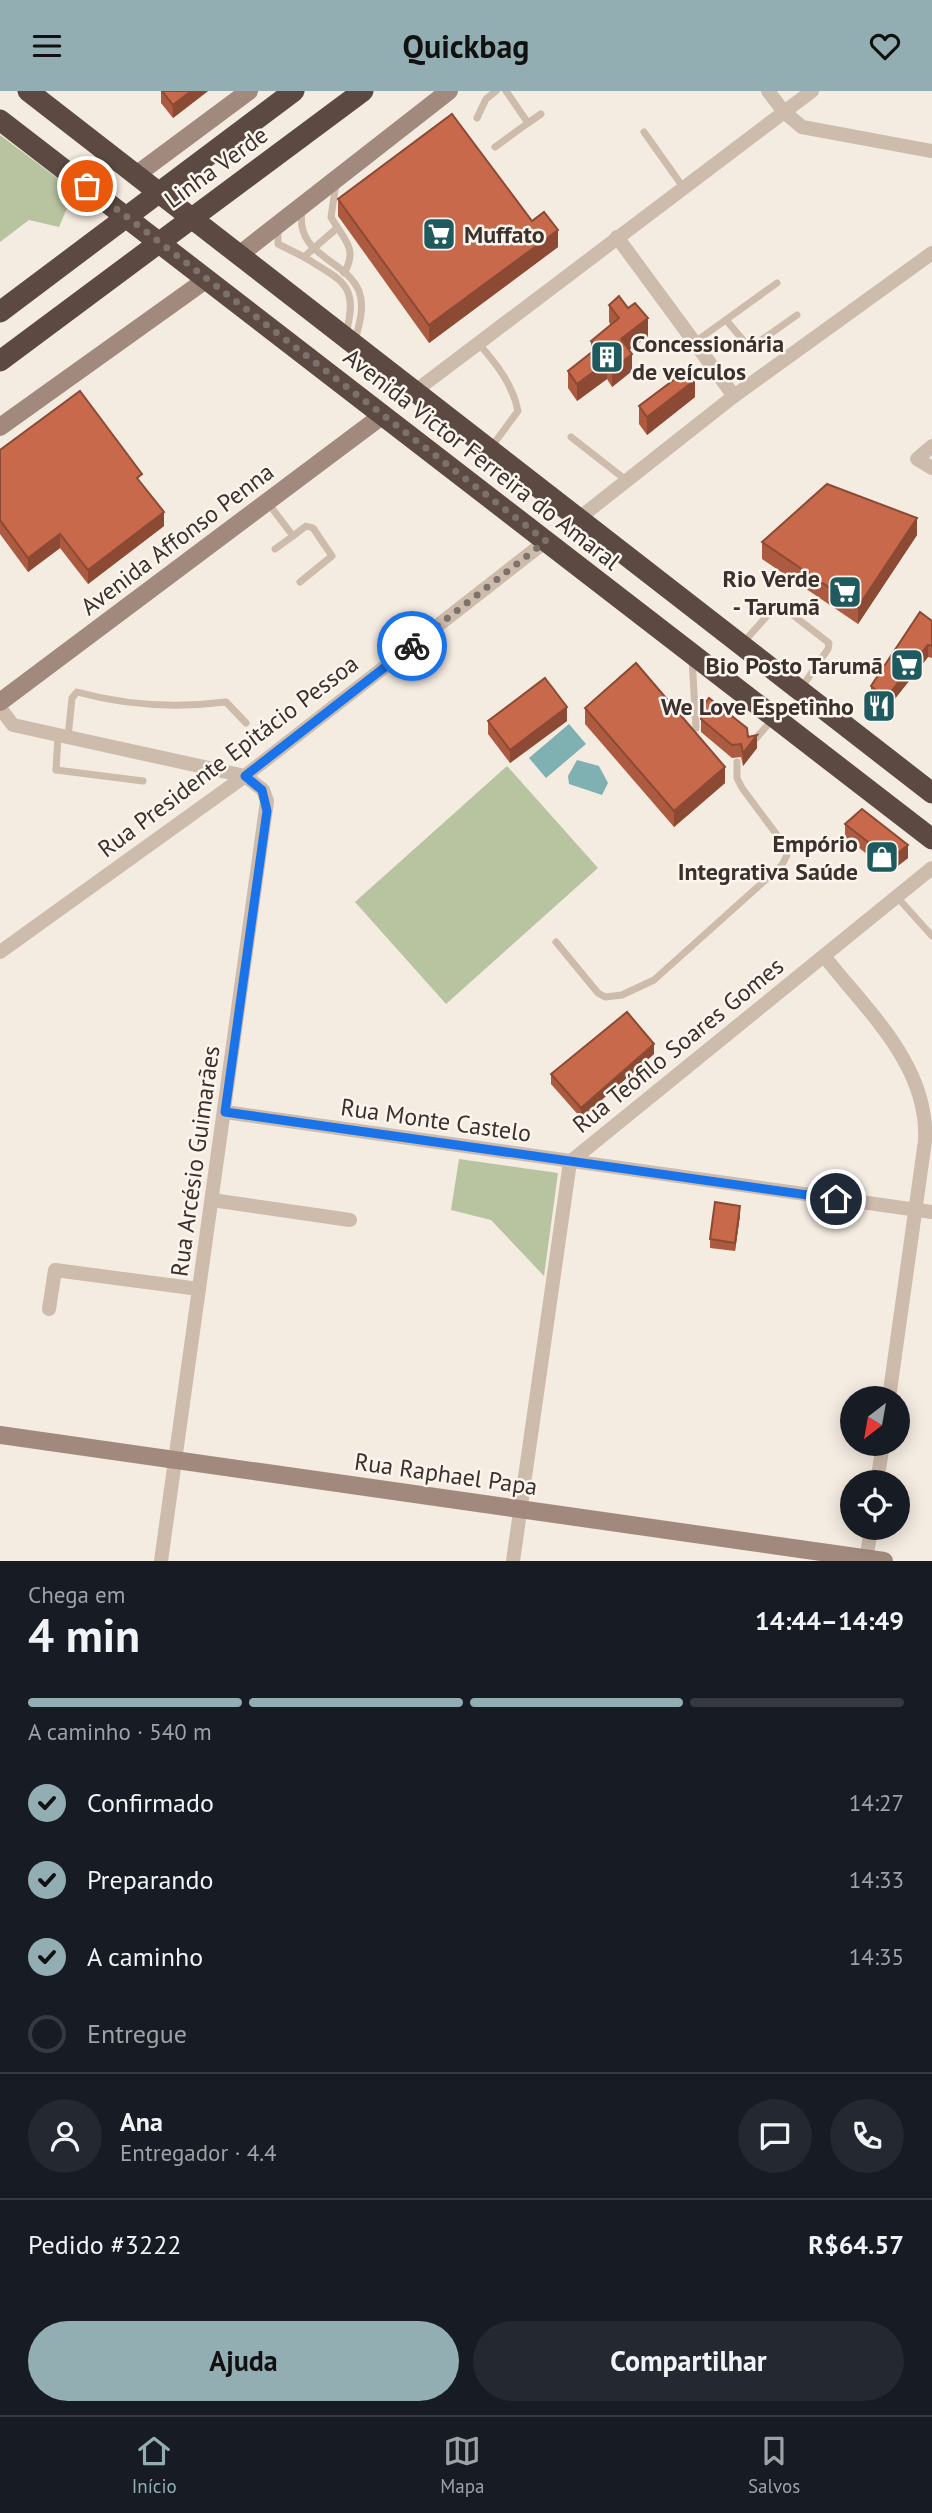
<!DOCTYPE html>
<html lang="pt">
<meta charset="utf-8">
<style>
:root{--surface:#171b24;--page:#242831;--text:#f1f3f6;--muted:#9ea1a6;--line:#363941;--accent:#92aeb2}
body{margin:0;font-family:"PT Sans",sans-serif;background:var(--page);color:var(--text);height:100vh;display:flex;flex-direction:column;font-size:26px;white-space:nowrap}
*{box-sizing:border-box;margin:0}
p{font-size:23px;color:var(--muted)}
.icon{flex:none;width:38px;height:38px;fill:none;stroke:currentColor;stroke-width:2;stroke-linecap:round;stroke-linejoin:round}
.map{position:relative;height:1470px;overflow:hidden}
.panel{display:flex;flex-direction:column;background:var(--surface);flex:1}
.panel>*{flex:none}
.needle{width:46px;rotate:211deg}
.buttons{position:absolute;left:840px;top:1295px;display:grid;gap:14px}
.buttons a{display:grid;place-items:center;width:70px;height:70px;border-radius:50%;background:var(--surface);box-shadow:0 4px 18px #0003;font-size:35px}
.pin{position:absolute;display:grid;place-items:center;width:60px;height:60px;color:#fff;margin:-30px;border:4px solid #fff;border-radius:50%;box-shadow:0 2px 7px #0007}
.courier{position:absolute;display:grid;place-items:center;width:70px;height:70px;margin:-35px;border:5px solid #1a73e8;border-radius:50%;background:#fff;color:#222;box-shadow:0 2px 9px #0007}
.head em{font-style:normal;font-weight:600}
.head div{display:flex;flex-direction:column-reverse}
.head{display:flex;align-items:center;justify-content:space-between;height:119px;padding:0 28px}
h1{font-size:46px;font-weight:600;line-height:52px}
.bar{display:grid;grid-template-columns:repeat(4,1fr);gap:10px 7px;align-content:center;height:84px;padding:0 28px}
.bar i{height:9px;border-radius:5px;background:var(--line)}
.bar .on{background:var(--accent)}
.bar p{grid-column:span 4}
.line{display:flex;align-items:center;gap:18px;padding:0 28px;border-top:2px solid var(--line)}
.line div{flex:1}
.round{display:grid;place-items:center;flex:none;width:74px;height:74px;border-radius:37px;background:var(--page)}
ol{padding:0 28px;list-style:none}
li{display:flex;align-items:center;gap:21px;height:77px}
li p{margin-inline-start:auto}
li .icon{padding:7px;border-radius:50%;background:var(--accent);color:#111;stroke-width:4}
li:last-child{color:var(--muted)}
li i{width:38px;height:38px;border:4px solid var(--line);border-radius:50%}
.action{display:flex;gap:14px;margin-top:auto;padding:14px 28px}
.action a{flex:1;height:80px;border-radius:42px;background:var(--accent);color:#111;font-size:28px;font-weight:600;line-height:80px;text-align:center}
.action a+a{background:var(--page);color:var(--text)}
header{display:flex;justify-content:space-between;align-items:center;height:91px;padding:0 28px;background:var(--accent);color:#111;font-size:32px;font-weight:600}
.tabs{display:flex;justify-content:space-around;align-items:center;height:98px;border-top:2px solid var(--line);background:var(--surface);font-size:19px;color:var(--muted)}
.tabs a{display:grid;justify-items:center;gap:4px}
.tabs .on{color:var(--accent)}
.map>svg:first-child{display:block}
.green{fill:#b8c4a0}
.water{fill:#7fb0b2}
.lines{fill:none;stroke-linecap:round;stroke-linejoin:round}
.lane{stroke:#cdbbac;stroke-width:7}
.street{stroke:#cdbbac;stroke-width:14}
.secondary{stroke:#a18a7d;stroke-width:18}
.highway{stroke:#5c4a42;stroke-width:21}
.highway-bridge{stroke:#5c4a42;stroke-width:21}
.wall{fill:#ac5a40}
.shaded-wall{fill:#8c4a34}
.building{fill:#c8694b;stroke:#8c4a34;stroke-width:2}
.done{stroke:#7c716b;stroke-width:7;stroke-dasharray:0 12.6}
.route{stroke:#1a73e8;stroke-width:9}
.labels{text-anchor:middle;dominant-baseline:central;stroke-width:5;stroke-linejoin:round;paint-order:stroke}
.street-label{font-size:24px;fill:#3b302b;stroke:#fbf5ee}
.poi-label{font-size:24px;font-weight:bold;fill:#3b302b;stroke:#fbf5ee;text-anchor:end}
</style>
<header><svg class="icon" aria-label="menu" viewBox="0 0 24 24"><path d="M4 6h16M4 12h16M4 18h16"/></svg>Quickbag<svg class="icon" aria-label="heart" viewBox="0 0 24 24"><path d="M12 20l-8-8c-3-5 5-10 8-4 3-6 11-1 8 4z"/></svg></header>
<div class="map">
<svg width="932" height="1470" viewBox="0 0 932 1470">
<rect width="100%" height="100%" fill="#f4ebe1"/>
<g class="green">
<path d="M0,44L69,96L68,115L59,136L29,129L0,151Z"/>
<path d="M507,675L598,777L446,913L355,811Z"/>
<path d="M459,1068L558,1082L544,1185L491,1129L451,1119Z"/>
</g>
<g class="water">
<path d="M569,633L586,653L546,687L529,667Z"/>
<path d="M577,669L599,675L608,692L602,704L569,693L568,685Z"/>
</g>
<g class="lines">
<g class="lane">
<path d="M477,27L486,8L496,0"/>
<path d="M528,32L541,23"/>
<path d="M644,41L683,96"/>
<path d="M495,56L528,32L506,0"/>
<path d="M336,93L331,126C343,148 359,157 344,182"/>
<path d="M302,119C295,166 345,167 359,200C365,216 359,234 355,250"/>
<path d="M337,137L304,166C343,190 359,194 346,242"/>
<path d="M278,138V153L304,166"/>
<path d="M726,229L749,256L753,255L797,224"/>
<path d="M695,251L777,192"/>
<path d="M478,252C496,272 513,294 518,320L492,355"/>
<path d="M571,346L626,389"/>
<path d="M268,412L293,445L275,458"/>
<path d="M293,445L306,435L313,437L332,465L300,491"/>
<path d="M742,553L773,518H785L829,552L828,558L802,596"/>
<path d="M692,567L696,637"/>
<path d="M58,645L56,679L143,690"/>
<path d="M68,646L72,607L77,601C124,614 177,617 226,611L246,632"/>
<path d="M752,652L772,629"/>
<path d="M897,806L932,845"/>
<path d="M556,851L598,902L605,906L622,904L654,889L782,774L787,764L786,756L742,697L737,687V671"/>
</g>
<g class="street">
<path d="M768,0L784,21L802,36L932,60"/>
<path d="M617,146L734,305"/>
<path d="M414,301L812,0"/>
<path d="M932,355L917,368L932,377"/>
<path d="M578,428L734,305L932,162"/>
<path d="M0,617L13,634L245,685L263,699L267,710L161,1470"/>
<path d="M0,861L245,685L546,450"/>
<path d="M824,865C868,921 929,975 925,1050L889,1307"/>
<path d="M225,1021L932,1121"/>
<path d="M212,1109L350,1129"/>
<path d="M49,1218L55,1179L199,1198"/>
<path d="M877,1391L883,1353"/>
<path d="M513,1470L570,1071L932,777"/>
<path d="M866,1470L871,1437"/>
</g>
<g class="secondary">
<path d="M136,84L249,0"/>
<path d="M239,164L449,0"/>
<path d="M0,336L207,188"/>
<path d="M0,611L383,324"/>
<path d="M0,1344L884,1470"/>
</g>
<g class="highway">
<path d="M28,0L932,702"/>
<path d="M0,29L932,748"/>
</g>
<g class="highway-bridge">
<path d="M0,221L294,0"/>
<path d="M0,270L363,0"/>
</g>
</g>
<g class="wall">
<path d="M161,0H208L173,27L161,12Z"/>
<path d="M338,108L532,130L558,156L429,252L338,125Z"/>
<path d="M609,214L648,245L629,259L632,280L612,296L607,288L577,310L568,297V280L591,262V250L611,234L609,231Z"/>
<path d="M695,306L647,344L639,333V315Z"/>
<path d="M0,359L142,393L164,435L88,493L60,457L28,481L0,443Z"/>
<path d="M917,444L858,533L762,468V451Z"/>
<path d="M932,530V567L928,566L886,619L871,607V595Z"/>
<path d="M585,617L725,692L674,736L585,633Z"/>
<path d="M701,628L748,646L757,657L743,675L741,666L732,667L701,641Z"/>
<path d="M488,630H567L510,672L488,643Z"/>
<path d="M845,733L908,767L890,781L845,746Z"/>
<path d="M654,963L581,1027L551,993V983Z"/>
<path d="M740,1124L735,1160L710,1157V1148Z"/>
</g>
<g class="shaded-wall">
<path d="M191,0H208L173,27V14Z"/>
<path d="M558,139V156L429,252V234Z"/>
<path d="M648,227V245L621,265V248Z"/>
<path d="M632,263V280L612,296V279Z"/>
<path d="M607,271V288L577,310V293Z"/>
<path d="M695,289V306L647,344V326Z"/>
<path d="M164,421V435L88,493V479Z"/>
<path d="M917,427V444L858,533V516Z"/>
<path d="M60,443V457L28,481V467Z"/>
<path d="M928,554V566L886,619V607Z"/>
<path d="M567,616V630L510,672V659Z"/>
<path d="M757,644V657L743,675V662Z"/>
<path d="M725,676V692L674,736V720Z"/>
<path d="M908,754V767L890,781V768Z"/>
<path d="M654,953V963L581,1027V1017Z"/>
<path d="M740,1115V1124L735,1160V1152Z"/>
</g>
<g class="building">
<path d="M162,0H191L173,14Z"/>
<path d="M452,23L532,130L544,121L558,139L429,234L338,108Z"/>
<path d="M619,205L628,217L635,212L648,227L621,248L632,263L612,279L607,271L577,293L568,280L597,257L591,250L619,227L609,214Z"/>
<path d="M687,279L695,289L647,326L639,315Z"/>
<path d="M80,300L142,383L137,387L164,421L88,479L60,443L28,467L0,429V359Z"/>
<path d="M827,393L917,427L858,516L762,451Z"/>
<path d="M920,521L932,530V555L928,554L886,607L871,595Z"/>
<path d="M636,572L725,676L674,720L585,617Z"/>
<path d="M545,587L567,616L510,659L488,630Z"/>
<path d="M709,607L747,637L748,646L757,644L743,662L741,653L732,654L701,628L702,617Z"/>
<path d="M862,718L908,754L890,768L845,733Z"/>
<path d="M627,921L654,953L581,1017L551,983Z"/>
<path d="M715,1111L740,1115L735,1152L710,1148Z"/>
</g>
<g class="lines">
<path class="done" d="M87,95L546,450L412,555"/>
<path class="route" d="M412,555L245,685L262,699L267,720L225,1021L836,1108"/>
</g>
<defs>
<symbol id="supermarket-square" viewBox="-11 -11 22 22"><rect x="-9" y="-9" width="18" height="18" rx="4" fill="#1f5a5e" stroke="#fbf5ee"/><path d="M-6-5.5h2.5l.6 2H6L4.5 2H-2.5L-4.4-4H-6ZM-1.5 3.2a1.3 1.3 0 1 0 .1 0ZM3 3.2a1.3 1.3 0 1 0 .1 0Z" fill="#fff"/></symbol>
<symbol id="building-square" viewBox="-11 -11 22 22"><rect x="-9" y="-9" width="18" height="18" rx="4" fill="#1f5a5e" stroke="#fbf5ee"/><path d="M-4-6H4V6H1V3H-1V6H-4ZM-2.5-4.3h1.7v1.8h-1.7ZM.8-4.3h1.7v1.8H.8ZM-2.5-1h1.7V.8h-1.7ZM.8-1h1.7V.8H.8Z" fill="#fff"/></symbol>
<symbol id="restaurant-square" viewBox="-11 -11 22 22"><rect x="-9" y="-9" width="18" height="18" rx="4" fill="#1f5a5e" stroke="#fbf5ee"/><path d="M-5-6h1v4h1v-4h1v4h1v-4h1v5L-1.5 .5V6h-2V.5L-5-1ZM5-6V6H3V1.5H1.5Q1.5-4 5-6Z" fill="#fff"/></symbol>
<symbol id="shop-square" viewBox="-11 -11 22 22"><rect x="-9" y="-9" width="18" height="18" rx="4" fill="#1f5a5e" stroke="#fbf5ee"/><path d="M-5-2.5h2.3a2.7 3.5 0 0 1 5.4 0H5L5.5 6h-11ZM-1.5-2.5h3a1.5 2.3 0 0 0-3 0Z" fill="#fff"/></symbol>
</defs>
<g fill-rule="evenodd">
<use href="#supermarket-square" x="420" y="124" width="38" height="38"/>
<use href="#building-square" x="588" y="247" width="38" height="38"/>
<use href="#supermarket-square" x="826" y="482" width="38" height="38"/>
<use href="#supermarket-square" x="888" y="555" width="38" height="38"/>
<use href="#restaurant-square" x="860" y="596" width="38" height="38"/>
<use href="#shop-square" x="863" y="747" width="38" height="38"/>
</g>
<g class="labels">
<g class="street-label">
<text transform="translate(216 76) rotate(-36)">Linha Verde</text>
<text transform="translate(482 368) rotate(38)">Avenida Victor Ferreira do Amaral</text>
<text transform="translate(177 448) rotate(-37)">Avenida Affonso Penna</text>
<text transform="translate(228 665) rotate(-37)">Rua Presidente Epitácio Pessoa</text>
<text transform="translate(678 954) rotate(-39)">Rua Teófilo Soares Gomes</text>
<text transform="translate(436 1029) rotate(8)">Rua Monte Castelo</text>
<text transform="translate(195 1070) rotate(-82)">Rua Arcésio Guimarães</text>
<text transform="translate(446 1383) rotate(8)">Rua Raphael Papa</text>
</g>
<g class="poi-label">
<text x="464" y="143" text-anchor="start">Muffato</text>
<text x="632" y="252" text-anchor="start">Concessionária<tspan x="632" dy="28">de veículos</tspan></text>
<text x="820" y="487">Rio Verde<tspan x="820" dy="28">- Tarumã</tspan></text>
<text x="883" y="574">Bio Posto Tarumã</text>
<text x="854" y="615">We Love Espetinho</text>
<text x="858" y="752">Empório<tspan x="858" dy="28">Integrativa Saúde</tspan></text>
</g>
</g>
</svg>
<div class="buttons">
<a><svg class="needle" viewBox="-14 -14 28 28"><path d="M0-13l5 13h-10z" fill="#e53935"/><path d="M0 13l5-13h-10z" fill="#9ea1a6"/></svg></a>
<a><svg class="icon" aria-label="locate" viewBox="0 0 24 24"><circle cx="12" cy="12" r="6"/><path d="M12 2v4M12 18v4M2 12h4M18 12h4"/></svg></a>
</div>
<div class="pin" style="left:87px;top:95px;background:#ea580c"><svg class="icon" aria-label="bag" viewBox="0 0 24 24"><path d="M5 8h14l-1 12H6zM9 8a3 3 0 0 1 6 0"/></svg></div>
<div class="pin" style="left:836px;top:1108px;background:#1f2937"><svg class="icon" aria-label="home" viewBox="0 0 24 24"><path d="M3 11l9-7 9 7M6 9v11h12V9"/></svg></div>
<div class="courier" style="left:412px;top:555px"><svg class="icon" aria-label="bike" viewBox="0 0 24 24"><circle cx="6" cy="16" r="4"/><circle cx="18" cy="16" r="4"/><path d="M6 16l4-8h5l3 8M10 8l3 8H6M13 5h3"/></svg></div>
</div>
<section class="panel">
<div class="head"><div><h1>4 min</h1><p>Chega em</p></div><em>14:44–14:49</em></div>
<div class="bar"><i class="on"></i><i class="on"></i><i class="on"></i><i></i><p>A caminho · 540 m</p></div>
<ol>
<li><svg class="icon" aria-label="check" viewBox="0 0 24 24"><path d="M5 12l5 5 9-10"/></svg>Confirmado<p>14:27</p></li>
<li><svg class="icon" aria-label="check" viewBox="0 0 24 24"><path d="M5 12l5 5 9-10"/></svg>Preparando<p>14:33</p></li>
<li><svg class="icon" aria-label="check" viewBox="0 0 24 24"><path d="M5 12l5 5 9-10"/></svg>A caminho<p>14:35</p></li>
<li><i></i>Entregue</li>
</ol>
<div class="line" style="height:126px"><a class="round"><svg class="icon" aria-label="person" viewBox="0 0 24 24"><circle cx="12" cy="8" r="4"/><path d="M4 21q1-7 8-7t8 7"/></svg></a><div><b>Ana</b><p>Entregador · 4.4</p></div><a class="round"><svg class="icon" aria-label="chat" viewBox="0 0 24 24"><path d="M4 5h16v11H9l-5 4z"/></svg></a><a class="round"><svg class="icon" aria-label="phone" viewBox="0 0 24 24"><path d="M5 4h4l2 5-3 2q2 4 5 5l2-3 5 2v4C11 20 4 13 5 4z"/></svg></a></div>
<div class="line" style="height:91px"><div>Pedido #3222</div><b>R$64.57</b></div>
<div class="action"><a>Ajuda</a><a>Compartilhar</a></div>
</section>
<nav class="tabs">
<a class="on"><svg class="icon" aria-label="home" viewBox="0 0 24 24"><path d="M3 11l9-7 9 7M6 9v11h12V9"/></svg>Início</a>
<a><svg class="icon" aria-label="map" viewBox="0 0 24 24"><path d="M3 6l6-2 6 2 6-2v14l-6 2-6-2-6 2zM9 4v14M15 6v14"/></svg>Mapa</a>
<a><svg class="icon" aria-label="saved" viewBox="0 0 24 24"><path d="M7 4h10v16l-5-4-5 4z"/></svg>Salvos</a>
</nav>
